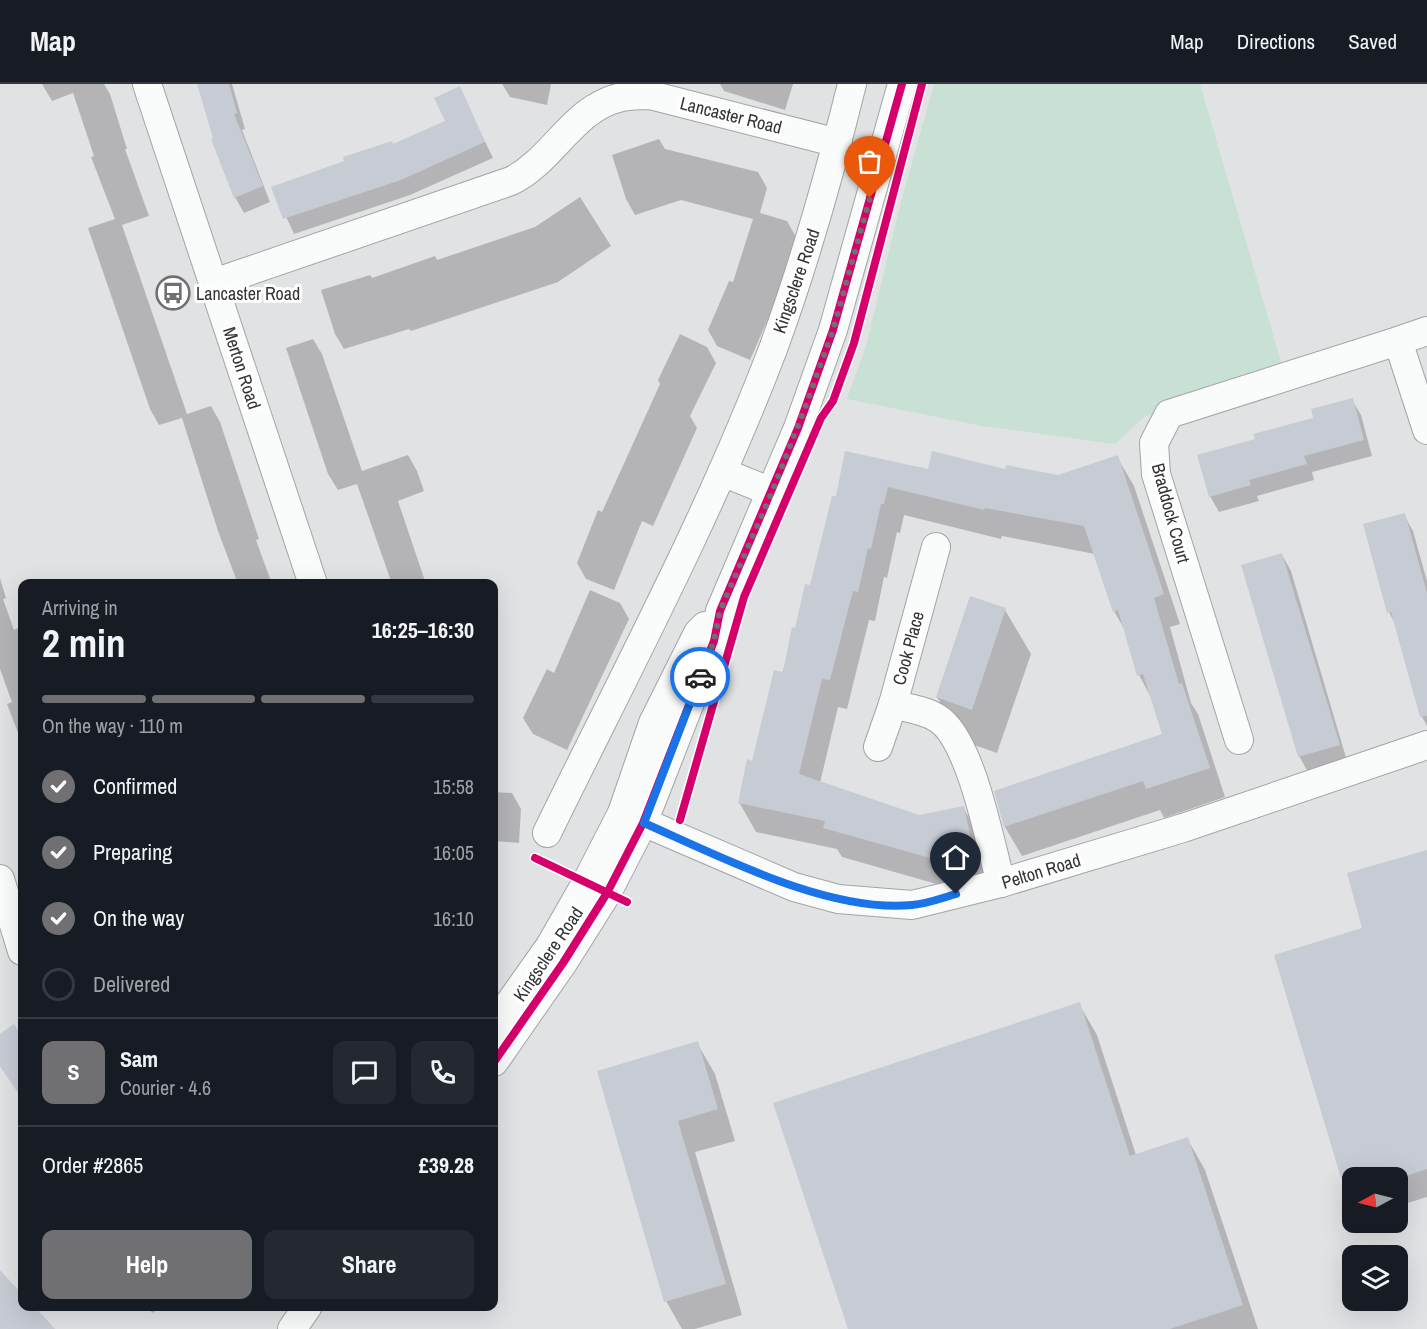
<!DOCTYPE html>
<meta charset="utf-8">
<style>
:root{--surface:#171b24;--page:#242831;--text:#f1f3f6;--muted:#9ea1a6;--line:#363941;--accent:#707072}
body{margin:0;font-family:"Archivo Narrow",sans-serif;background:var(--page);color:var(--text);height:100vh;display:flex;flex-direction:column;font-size:22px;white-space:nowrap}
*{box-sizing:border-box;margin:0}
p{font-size:20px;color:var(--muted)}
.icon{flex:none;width:33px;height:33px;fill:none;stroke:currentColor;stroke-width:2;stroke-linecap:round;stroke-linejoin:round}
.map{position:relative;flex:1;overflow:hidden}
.panel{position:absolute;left:18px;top:495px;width:480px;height:732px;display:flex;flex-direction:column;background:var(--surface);border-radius:12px;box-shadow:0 6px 24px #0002}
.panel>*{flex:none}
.needle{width:39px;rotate:263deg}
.controls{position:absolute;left:1342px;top:1083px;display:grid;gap:12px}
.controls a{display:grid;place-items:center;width:66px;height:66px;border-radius:12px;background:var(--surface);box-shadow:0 6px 24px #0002;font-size:30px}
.pin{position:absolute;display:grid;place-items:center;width:51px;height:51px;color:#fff;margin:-62px -26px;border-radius:50% 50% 50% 0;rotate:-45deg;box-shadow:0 0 6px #0007}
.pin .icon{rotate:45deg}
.courier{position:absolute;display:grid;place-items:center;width:60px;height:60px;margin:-30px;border:4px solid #1a73e8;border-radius:50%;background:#fff;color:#222;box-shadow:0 2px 8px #0007}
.overview em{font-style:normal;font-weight:800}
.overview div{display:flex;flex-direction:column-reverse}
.overview{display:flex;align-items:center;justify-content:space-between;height:102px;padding:0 24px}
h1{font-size:39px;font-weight:800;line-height:45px}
.bar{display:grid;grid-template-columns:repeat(4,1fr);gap:9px 6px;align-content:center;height:72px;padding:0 24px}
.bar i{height:8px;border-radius:4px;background:var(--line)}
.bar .on{background:var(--accent)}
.bar p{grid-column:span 4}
.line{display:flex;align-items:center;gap:15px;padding:0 24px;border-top:2px solid var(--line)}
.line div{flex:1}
.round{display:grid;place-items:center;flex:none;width:63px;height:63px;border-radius:12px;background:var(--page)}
ol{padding:0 24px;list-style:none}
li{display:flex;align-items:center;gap:18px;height:66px}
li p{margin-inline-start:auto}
li .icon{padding:6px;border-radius:50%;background:var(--accent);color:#fff;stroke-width:4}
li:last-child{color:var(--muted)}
li i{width:33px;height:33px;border:3px solid var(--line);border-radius:50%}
.cta{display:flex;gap:12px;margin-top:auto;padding:12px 24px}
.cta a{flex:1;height:69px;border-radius:12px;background:var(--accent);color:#fff;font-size:24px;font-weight:800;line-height:69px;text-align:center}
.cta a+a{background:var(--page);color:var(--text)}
header{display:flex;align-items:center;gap:36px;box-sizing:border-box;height:84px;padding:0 30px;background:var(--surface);border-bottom:2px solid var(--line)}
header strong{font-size:28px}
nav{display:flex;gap:33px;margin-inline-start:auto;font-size:21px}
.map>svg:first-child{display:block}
.green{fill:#c9e0d4}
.shadow{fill:#0003}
.building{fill:#c7cbd4}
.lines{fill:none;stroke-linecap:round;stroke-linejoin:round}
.minor-casing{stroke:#a3a4a5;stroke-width:30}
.minor{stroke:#fafbfb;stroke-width:28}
.cycleway-casing{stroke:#fff;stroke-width:11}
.cycleway{stroke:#d6006c;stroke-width:8}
.done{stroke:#707072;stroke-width:6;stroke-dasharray:0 10.8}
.route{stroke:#1a73e8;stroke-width:8}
.labels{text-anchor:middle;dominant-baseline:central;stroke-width:6;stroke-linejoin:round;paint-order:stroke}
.street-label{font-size:18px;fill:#333334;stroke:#fff}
.poi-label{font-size:18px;fill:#333334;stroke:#fff;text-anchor:start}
</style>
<header>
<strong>Map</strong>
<nav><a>Map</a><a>Directions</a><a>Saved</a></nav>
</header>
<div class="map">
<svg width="1427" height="1245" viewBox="0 0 1427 1245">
<rect width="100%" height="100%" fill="#e1e2e4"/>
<path class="green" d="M934,0H1200L1284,288L1144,333L1115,360L982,342L847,315L866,262L901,118Z"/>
<g class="shadow">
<path d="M42,0H104L110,10L127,65H125L149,132L122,141L187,330L211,322L220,338L259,455L256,456L272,500H238L218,447L182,334L159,341L150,325L88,144L115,135L91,73L94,72L73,9L52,17Z"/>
<path d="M199,0H232L245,45L242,46L270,118L244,129L235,113Z"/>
<path d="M502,0H551L547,21L510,13Z"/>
<path d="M720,0H793L785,26L724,7Z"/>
<path d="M459,4L493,74L410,111L294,150L273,104L393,62L447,38Z"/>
<path d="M659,55L665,65L758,88L767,104L760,129L787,137L796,153L774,221L750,276L717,262L708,246L729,197L733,198L753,135L681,116L635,131L626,115L612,71Z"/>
<path d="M580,113L611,162L558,198L411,247L409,245L344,265L335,250L321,206L370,191L372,194L435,172L437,176L535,143Z"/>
<path d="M680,250L707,263L716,279L690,332L697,344L653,442L642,437L614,506L586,495L577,479L598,426L602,428L660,300L658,296Z"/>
<path d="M313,255L322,270L362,387L408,371L417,387L424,407L398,417L426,500H392L357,400L338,406L328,390L286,264Z"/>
<path d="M1352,316L1361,331L1372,372L1312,388L1314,396L1257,412L1259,417L1219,428L1210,412L1256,356L1315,335Z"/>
<path d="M1117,373L1134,402L1180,540L1170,543L1191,619L1198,630L1225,713L1164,734L1160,726L1022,772L1005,743L996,708L1164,651L1152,615L1139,591L1126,548L1114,527L1095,470L1002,452L1001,455L904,431L900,449L897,448L887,494L884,493L875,537L869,536L847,625L838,623L820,699L919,733L963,723L980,753L989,794L947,803L842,773L837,765L756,748L739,718L811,503L833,413L929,386L1006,387L1058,393Z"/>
<path d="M1404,431L1413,447L1427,497V642L1421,631L1396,542L1389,528Z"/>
<path d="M1282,471L1291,487L1347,677L1308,688L1299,672Z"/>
<path d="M0,494L6,514L3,515L14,546L18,544L22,552V659L7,620L12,618L0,585Z"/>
<path d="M590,506L620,519L629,535L567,666L533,650L523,634L547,585L554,589Z"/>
<path d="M1005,526L1031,570L997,669L963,657L937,613Z"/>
<path d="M494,708L512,709L521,725L519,759L494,757Z"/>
<path d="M1427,768V1113L1398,1122V1094H1353V1119L1347,1109L1276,872L1364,845Z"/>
<path d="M1079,920L1097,951L1136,1071L1187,1054L1205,1086L1258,1245H849Z"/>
<path d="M13,943L22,956V1014L0,982V952Z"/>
<path d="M697,959L715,990L735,1057L695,1068L742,1231L695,1245H682L666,1217L599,988Z"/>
<path d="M148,1222H163L152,1229Z"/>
</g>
<g class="building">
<path d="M197,0H229L237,29L234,30L263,102L234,114L211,55L213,54Z"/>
<path d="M460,2L485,58L401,96L283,135L271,103L344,77L343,73L392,57L393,60L445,37L434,14Z"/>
<path d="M1353,314L1364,356L1304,372L1307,380L1249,396L1251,401L1209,413L1197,371L1255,355L1253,350L1313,334L1311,325Z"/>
<path d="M845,367L928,385L932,367L1005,385L1006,381L1058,391L1118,371L1164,510L1154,514L1179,600L1182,599L1210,684L1146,705L1143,697L1004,743L994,707L1162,650L1143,590L1137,592L1118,526L1113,528L1084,442L985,424L984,426L888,403L884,420H881L871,465L868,464L858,508L853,507L830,596L822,595L799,690L919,731L964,722L973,765L930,774L823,744L825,737L738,719L747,675L752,677L774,586L783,588L792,543L795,544L805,500L810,501L832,412H836Z"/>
<path d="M1405,429L1427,509V632L1420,633L1391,528L1387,529L1363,440Z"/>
<path d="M1282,469L1340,661L1298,673L1241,481Z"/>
<path d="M970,512L1006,524L972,626L936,613Z"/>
<path d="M1427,766V1085L1400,1094H1341L1274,871L1362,844L1347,789Z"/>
<path d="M1080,918L1130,1072L1188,1053L1243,1221L1170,1245H848L773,1019Z"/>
<path d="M14,940L22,953V1014L0,982V950Z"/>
<path d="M698,957L718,1025L678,1037L726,1200L664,1218L597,987Z"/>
<path d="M0,1186L22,1210V1222H34L55,1245H0Z"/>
</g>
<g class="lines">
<defs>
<g id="minor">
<path d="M147,0L313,500"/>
<path d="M214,199L511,97C554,76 573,23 622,13C631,11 641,11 650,11L838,59"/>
<path d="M1427,247L1398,257L1427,346"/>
<path d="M722,388L772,408"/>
<path d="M936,463L893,620C906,624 925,626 937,634C971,654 990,760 1001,799"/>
<path d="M1239,656L1156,390L1154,359L1169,330L1398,257"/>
<path d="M878,663L893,620"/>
<path d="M622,729L794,803L838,815L912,821L1001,799L1183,744L1427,661"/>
<path d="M547,749C625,589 710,431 773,265C805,178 830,89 852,0"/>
<path d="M0,795L22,867"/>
<path d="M494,941L550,862L586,799L622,729L653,639L698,549L705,542"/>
<path d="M494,978L563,879L607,809L643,739L714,557L720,527L798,344L833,246L902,0"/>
<path d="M292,1245L308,1222"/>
</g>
</defs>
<use href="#minor" class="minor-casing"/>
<use href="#minor" class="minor"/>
<defs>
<g id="cycleway">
<path d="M680,736L744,513L821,334L833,317L854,259L922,0"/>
<path d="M535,774L627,818"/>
<path d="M494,978L563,879L607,809L643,739L714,557L720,527L798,344L833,246L902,0"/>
</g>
</defs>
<use href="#cycleway" class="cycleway-casing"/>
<use href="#cycleway" class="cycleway"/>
</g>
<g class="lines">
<path class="done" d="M700,593L714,557L720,527L772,408L805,324L833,246L870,114"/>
<path class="route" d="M700,593L644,739C719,772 828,829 912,821C927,820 942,814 956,810"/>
</g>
<defs>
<symbol id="bus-ring" viewBox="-11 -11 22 22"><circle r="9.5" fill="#fff" stroke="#707072" stroke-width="1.5"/><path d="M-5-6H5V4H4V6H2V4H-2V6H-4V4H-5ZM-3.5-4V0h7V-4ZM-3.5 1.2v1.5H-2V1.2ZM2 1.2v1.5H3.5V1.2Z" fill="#707072"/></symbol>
</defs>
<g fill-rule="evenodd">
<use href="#bus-ring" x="154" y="190" width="38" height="38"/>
</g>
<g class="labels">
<g class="street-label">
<text transform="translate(731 31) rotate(14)">Lancaster Road</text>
<text transform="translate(796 197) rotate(-71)">Kingsclere Road</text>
<text transform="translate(242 284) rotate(72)">Merton Road</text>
<text transform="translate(1171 429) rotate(75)">Braddock Court</text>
<text transform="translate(908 564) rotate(-75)">Cook Place</text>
<text transform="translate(1041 787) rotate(-17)">Pelton Road</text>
<text transform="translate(548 870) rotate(-56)">Kingsclere Road</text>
</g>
<g class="poi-label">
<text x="196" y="209">Lancaster Road</text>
</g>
</g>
</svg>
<div class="controls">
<a><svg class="needle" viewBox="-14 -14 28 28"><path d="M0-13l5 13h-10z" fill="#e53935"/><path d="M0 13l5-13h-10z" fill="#9ea1a6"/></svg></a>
<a><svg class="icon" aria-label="layers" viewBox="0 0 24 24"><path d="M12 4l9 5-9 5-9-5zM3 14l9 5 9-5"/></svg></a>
</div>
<div class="pin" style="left:870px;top:114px;background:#ea580c"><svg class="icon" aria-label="bag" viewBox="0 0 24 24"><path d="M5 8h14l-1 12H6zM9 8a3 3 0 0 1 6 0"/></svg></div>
<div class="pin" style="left:956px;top:810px;background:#1f2937"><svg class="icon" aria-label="home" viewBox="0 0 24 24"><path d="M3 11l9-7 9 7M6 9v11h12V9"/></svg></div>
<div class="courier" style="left:700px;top:593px"><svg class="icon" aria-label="car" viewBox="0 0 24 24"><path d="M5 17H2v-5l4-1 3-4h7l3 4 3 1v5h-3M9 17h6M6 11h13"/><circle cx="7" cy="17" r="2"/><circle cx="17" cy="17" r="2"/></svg></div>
<section class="panel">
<div class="overview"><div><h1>2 min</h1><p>Arriving in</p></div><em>16:25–16:30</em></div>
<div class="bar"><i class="on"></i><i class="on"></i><i class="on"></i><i></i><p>On the way · 110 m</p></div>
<ol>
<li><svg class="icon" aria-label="check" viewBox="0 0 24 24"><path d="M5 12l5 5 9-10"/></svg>Confirmed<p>15:58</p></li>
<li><svg class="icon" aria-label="check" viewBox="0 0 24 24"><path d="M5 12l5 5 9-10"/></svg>Preparing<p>16:05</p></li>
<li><svg class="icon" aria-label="check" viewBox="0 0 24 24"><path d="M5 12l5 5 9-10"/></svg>On the way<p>16:10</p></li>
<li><i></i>Delivered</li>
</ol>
<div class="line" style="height:108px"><b class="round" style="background:var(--accent);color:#fff">S</b><div><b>Sam</b><p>Courier · 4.6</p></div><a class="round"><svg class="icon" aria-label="chat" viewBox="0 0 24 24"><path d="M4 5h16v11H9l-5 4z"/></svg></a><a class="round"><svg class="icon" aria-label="phone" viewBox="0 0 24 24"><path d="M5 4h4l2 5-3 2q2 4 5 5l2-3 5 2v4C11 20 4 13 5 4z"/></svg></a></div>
<div class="line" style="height:78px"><div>Order #2865</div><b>£39.28</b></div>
<div class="cta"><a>Help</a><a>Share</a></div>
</section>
</div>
